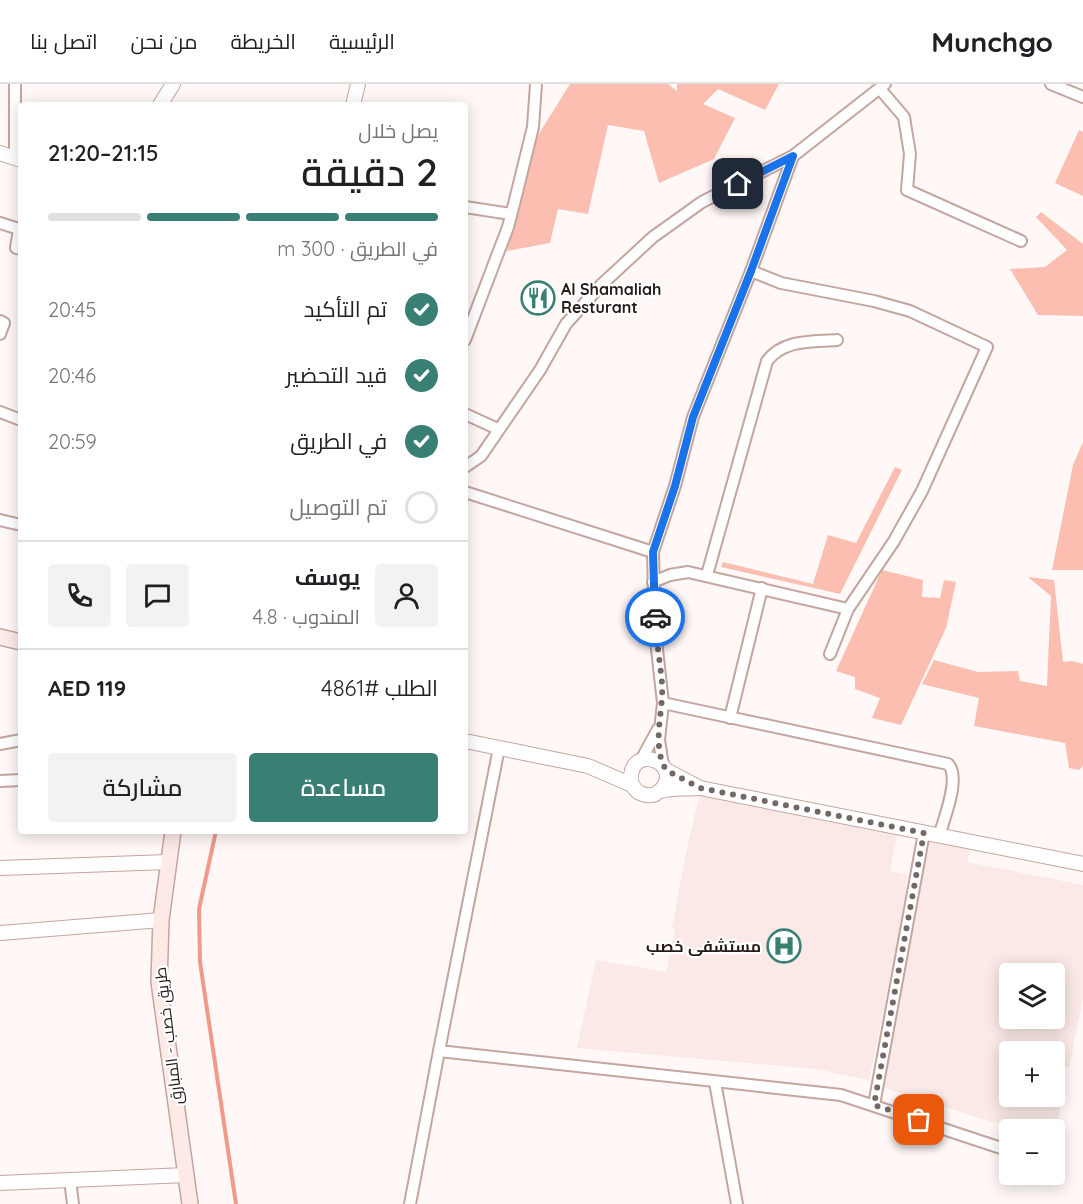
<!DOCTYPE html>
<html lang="ar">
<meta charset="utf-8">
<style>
:root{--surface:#fff;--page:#f2f2f2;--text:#202124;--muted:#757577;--line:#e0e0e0;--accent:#3a7f74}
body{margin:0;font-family:Quicksand,Cairo,sans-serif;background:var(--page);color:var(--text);direction:rtl;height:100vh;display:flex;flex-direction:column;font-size:22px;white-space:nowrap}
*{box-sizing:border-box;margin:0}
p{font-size:20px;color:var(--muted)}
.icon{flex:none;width:33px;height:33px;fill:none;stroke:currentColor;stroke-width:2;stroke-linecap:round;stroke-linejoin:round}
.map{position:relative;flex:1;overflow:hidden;direction:ltr}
.details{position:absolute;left:18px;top:18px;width:450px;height:732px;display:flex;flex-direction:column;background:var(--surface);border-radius:6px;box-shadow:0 3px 15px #0003;direction:rtl}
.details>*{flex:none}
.fabs{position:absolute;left:999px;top:879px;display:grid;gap:12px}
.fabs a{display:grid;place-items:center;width:66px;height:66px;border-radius:6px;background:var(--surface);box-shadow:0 3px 15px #0003;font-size:30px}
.pin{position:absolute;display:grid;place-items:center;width:51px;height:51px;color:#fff;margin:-26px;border-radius:12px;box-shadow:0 3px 9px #0006}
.courier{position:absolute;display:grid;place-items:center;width:60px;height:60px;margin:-30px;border:4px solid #1a73e8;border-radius:50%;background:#fff;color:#222;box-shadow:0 2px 8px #0007}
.headline em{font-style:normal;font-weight:600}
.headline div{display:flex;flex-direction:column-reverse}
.headline{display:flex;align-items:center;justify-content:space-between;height:102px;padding:0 30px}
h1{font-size:39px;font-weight:600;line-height:45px}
.bar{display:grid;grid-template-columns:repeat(4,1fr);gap:9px 6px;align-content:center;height:72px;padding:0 30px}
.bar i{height:8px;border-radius:4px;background:var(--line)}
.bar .current{background:var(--accent)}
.bar p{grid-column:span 4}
.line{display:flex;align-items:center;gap:15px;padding:0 30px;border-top:2px solid var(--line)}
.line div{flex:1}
.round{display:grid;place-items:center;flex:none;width:63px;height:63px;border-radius:6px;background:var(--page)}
ol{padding:0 30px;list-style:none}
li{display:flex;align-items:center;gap:18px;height:66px}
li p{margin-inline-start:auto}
li .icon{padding:6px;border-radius:50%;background:var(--accent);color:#fff;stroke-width:4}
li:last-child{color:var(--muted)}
li i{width:33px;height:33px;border:3px solid var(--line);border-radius:50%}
.action{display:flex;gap:12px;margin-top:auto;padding:12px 30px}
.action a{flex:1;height:69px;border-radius:6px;background:var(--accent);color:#fff;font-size:24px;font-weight:600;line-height:69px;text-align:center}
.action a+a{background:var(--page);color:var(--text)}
header{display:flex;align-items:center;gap:36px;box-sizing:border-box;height:84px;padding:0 30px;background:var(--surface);border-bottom:2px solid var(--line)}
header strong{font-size:28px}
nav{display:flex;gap:33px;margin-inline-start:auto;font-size:21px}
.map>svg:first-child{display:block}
.built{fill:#fae9e6;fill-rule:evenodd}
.green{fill:#fbbeb1}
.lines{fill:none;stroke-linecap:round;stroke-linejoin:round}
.stream{stroke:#f19a88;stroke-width:4}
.minor-casing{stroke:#c4a59f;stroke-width:14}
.tertiary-casing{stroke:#c4a59f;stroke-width:16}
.secondary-casing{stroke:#c4a59f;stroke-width:18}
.minor{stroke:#fff;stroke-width:10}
.tertiary{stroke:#fff;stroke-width:14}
.secondary{stroke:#fdeae6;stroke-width:15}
.done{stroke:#726866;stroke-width:6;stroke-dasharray:0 10.8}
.route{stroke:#1a73e8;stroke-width:8}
.labels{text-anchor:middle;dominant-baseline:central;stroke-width:4.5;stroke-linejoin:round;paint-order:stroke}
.poi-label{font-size:16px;font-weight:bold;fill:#261a18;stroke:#fff;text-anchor:start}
.street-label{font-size:16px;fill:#261a18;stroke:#fff}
</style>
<header>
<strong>Munchgo</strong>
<nav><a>الرئيسية</a><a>الخريطة</a><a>من نحن</a><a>اتصل بنا</a></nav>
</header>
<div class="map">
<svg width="1083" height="1120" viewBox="0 0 1083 1120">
<rect width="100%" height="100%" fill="#fff8f7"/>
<g class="built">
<path d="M699,712L897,751L890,787L908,791L900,847L869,996L816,985L577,964L596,876L666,888L675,845L672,844L685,773Z"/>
<path d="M930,756L970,763L967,778L1083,801V915L1069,983L1055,981L1054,968H1010V1012H1054L1055,1009L1063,1010L1055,1053L1054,1046L1014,1045L882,1003ZM1010,890H1054V934H1010Z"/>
</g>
<g class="green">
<path d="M570,0H668L677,7V0H779L765,26L718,5L703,20L735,34L714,75L659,99L644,47L608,41L588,130L558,125L550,159L507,167L530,64Z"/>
<path d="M1079,46L1083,48V112L1055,99Z"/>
<path d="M1041,128L1083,160V232L1038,231L1010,185L1045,183L1067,166L1036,133Z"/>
<path d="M1083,358V486H1052L1073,381Z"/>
<path d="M895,383L902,386L840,510L721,483L723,478L813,500L828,451L856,459Z"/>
<path d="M882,486L923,496L922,513L940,514L944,496L956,498L946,544L901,641L872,634L880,614L855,605V593L836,587Z"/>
<path d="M1028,493L1054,496L1063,578L1072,577L1083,580V682L1079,686L1069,684L1065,659L974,642L979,614L922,600L934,576L978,588L1018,587L1020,597L1047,602L1051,512Z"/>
</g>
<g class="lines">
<path class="stream" d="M216,747L199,825L200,878L236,1120"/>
<defs>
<g id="minor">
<path d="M15,0V73"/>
<path d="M1051,0L1083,13"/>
<path d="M880,5L904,33L910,70L907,106L1021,157"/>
<path d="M465,123L511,130"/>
<path d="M0,139L19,145L16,164L21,165"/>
<path d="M751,187L781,199L874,217L910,227L987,263L922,407L894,457L848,525L830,570"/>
<path d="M0,237L4,239L0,250"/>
<path d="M465,256L508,143L515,116L533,43L536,0"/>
<path d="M0,328L21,336"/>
<path d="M465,330L498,345"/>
<path d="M465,383L481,372L540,286L566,240L601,201L653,153L702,118L793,72L885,0"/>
<path d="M465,408L653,468"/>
<path d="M0,436L21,441"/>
<path d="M707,491L767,277C784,255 812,258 837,256"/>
<path d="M653,498L670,491L688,488L848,525"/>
<path d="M663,619L948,680C961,693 944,735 939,752"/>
<path d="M730,634L762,504"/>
<path d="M0,660L21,656"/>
<path d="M499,664L439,967L841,1011L1010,1067"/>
<path d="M641,676L658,645"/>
<path d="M663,681L659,656L663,619L655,547L653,468L675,402L693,333L751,187L793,72"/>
<path d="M0,697L21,696"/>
<path d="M715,998L737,1120"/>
<path d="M874,1021L924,749"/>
<path d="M70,1096L73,1120"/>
<path d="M410,1120L439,967"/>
</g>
<g id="tertiary">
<path d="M160,21L173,0"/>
<path d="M353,21L358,0"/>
<path d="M0,69L21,76"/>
<path d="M465,657L588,682L632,701"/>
<path d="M666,686L700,704L1083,780"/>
<path d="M660,707C685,681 635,659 631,691C630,697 633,704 638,708C642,710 647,712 651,711C659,710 653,710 660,707C671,704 686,705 698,704"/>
<path d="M0,784L168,778"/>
<path d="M0,849L161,836"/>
<path d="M0,1099L186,1091"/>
</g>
<g id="secondary">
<path d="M0,553L21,558"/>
<path d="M173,747L161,836L159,898L190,1120"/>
</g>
</defs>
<use href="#minor" class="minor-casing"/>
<use href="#tertiary" class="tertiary-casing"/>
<use href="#secondary" class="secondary-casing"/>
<use href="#minor" class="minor"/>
<use href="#tertiary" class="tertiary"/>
<use href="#secondary" class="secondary"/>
</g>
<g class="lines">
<path class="done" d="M655,533C656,555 660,577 662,599C664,626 651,661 666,686L700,704L924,749L874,1021L919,1036"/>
<path class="route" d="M655,533L653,468L675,402L693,333L751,187L793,72L738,100"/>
</g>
<defs>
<symbol id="restaurant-ring" viewBox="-11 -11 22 22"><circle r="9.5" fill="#fff" stroke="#3a7f74" stroke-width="1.5"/><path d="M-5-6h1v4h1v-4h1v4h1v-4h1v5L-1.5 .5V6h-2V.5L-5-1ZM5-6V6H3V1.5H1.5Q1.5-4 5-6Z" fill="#3a7f74"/></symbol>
<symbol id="hospital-ring" viewBox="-11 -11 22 22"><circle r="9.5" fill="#fff" stroke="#3a7f74" stroke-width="1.5"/><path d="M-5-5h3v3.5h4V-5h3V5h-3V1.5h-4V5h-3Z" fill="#3a7f74"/></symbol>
</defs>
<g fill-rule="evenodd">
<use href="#restaurant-ring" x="519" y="195" width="38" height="38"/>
<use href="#hospital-ring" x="765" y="843" width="38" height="38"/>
</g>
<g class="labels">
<g class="poi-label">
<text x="561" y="205">Al Shamaliah<tspan x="561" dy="18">Resturant</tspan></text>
<text x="761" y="862" text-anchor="end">مستشفى خصب</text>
</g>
<g class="street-label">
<text transform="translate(168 952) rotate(-97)">طريق خصب - المبارق</text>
</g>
</g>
</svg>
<div class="fabs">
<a><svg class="icon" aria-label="layers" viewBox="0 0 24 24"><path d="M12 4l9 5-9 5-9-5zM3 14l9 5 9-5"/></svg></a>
<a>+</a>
<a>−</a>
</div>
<div class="pin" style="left:919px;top:1036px;background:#ea580c"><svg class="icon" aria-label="bag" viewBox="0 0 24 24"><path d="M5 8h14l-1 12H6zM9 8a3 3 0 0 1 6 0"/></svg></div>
<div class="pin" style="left:738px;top:100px;background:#1f2937"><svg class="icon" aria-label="home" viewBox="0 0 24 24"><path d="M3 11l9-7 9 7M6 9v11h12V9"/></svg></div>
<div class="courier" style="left:655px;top:533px"><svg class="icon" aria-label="car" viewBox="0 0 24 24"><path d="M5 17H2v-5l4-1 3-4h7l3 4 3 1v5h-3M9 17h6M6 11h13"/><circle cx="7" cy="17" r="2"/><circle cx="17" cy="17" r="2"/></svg></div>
<section class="details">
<div class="headline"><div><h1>2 دقيقة</h1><p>يصل خلال</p></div><em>21:15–21:20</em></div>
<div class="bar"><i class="current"></i><i class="current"></i><i class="current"></i><i></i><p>في الطريق · 300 m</p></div>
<ol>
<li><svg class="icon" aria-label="check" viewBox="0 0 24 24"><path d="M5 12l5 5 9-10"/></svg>تم التأكيد<p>20:45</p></li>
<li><svg class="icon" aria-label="check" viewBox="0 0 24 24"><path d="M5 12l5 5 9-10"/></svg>قيد التحضير<p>20:46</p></li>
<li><svg class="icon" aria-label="check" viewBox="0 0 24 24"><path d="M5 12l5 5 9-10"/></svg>في الطريق<p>20:59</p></li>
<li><i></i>تم التوصيل</li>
</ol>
<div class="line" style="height:108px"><a class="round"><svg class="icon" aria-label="person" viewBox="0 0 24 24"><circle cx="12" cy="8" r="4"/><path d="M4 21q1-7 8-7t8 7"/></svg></a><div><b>يوسف</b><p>المندوب · 4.8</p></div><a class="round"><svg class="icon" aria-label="chat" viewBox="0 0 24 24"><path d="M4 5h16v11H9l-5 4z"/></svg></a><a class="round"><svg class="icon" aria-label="phone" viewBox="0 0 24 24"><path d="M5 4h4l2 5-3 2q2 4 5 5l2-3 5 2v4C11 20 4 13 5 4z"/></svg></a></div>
<div class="line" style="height:78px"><div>الطلب #4861</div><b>AED 119</b></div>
<div class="action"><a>مساعدة</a><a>مشاركة</a></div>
</section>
</div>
